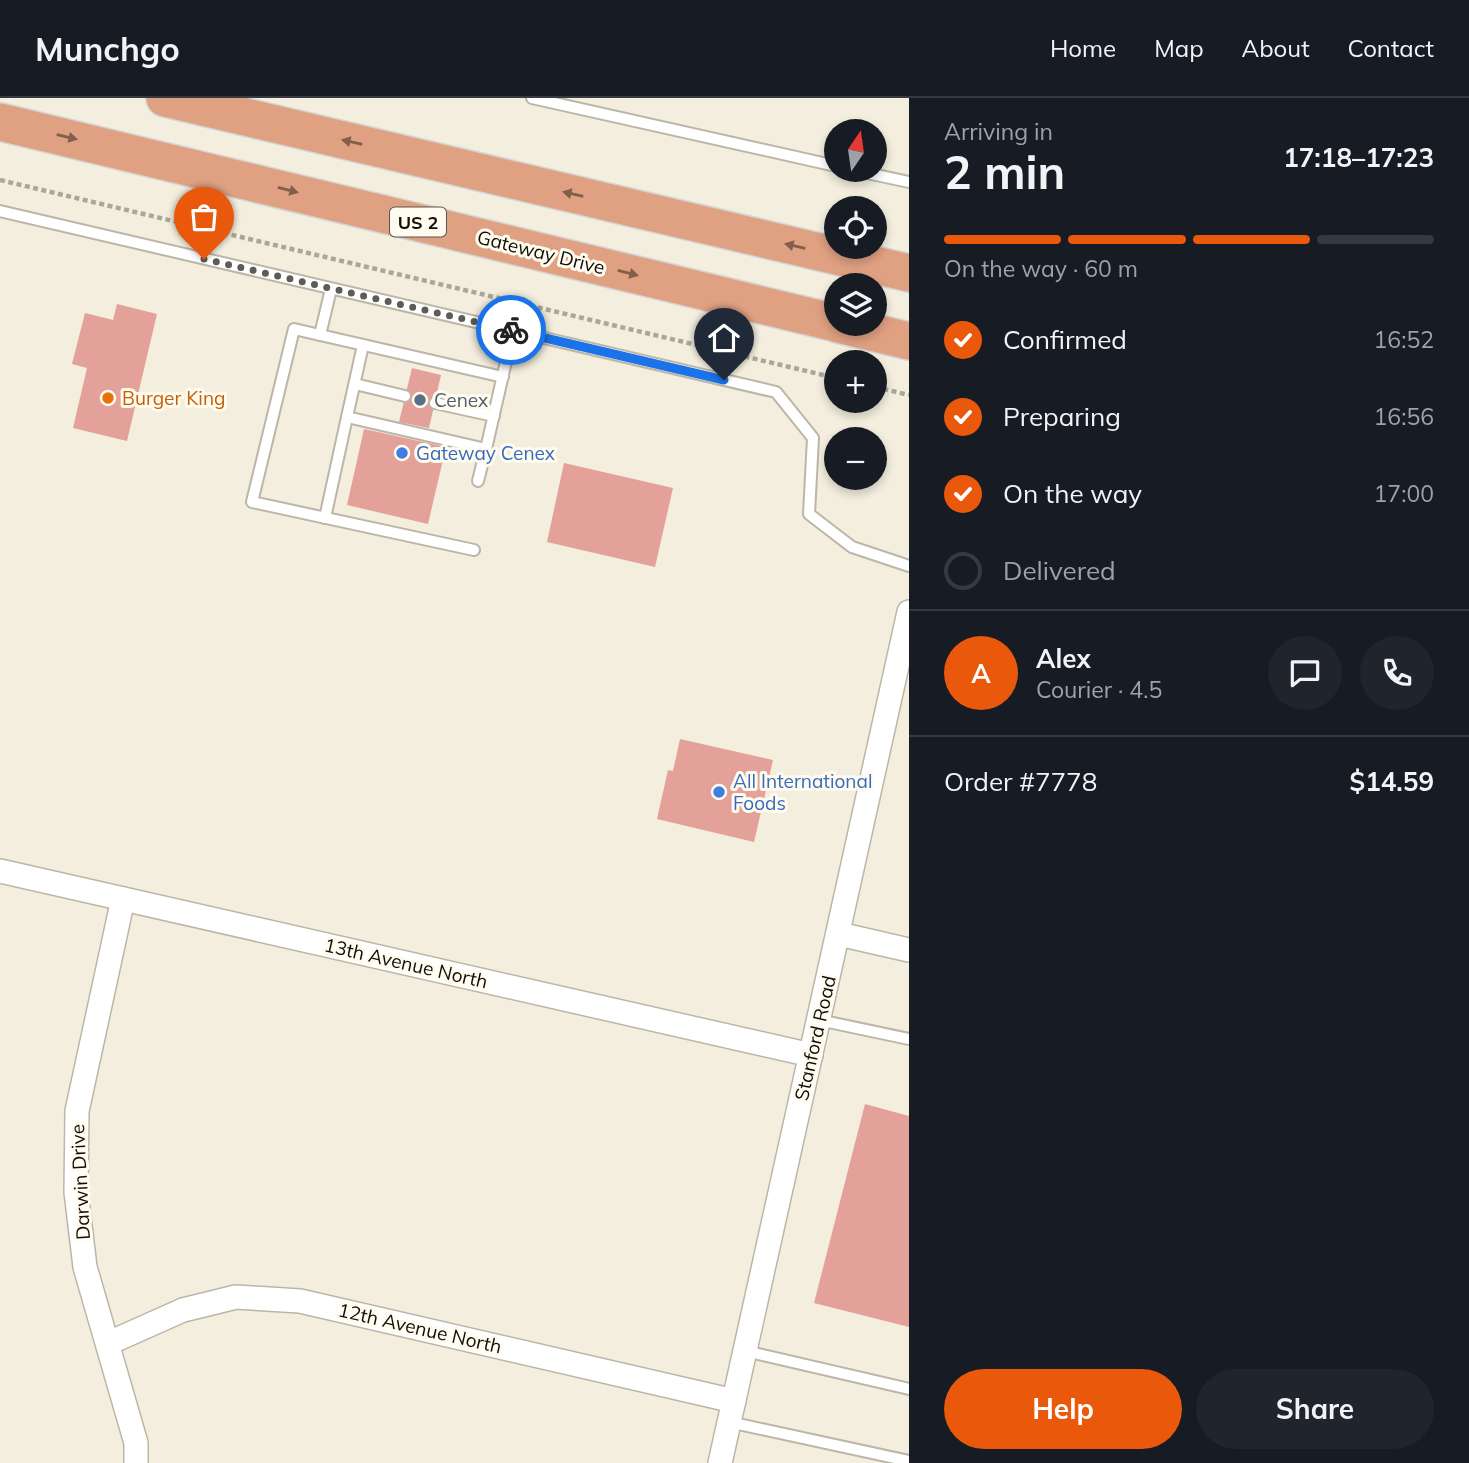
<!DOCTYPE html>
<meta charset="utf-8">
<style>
:root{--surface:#171b24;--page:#20242c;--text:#f1f3f6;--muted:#9ea1a6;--line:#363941;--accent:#ea580c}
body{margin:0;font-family:Mulish,sans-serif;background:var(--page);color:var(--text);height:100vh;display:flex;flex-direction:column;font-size:26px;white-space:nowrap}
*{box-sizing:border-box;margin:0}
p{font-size:23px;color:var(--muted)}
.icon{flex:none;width:38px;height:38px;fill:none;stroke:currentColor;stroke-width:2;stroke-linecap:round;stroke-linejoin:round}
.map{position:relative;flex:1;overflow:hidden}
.panel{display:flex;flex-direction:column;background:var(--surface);width:560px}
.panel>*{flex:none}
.needle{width:46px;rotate:13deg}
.tools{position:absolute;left:824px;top:21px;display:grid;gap:14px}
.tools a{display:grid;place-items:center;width:63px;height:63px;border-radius:50%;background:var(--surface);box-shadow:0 4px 10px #0003;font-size:35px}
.pin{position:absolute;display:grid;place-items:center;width:60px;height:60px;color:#fff;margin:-72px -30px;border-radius:50% 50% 50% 0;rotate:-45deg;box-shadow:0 0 7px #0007}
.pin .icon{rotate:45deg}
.courier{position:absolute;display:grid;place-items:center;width:70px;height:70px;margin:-35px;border:5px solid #1a73e8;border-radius:50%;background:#fff;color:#222;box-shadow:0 2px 9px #0007}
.head em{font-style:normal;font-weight:700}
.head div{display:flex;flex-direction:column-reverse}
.head{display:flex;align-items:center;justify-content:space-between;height:119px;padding:0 35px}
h1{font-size:46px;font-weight:700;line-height:52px}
.bar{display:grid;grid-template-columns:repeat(4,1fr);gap:10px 7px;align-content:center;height:84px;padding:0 35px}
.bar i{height:9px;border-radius:5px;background:var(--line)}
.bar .current{background:var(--accent)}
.bar p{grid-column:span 4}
.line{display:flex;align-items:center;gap:18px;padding:0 35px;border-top:2px solid var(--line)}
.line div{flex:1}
.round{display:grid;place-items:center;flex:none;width:74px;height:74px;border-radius:37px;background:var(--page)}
ol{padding:0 35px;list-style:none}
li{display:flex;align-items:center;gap:21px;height:77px}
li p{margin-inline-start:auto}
li .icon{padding:7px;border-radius:50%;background:var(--accent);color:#fff;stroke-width:4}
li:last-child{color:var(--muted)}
li i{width:38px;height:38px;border:4px solid var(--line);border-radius:50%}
.primary-button{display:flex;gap:14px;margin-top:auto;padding:14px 35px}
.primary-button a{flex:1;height:80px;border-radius:42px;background:var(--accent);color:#fff;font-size:28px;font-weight:700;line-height:80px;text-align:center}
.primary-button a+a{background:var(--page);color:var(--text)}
header{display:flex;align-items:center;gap:42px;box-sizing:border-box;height:98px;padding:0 35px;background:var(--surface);border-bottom:2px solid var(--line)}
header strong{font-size:33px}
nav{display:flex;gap:38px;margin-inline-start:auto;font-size:24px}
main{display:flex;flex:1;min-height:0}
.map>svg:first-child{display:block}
.building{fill:#e4a19a}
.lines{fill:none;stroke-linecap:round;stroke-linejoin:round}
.service-casing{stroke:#bbb6a7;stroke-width:14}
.minor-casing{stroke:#bbb6a7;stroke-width:26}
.trunk-casing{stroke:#d4d4d3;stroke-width:40}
.path{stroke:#aaa699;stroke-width:4.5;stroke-dasharray:5 3.5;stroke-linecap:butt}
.service{stroke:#fff;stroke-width:10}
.minor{stroke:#fff;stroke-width:23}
.trunk{stroke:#e0a082;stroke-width:37}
.oneway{fill:#825e4b}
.done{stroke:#5f5c53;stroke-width:7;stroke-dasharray:0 12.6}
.route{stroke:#1a73e8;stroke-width:9}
.food-dot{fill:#e8710a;stroke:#fffbee;stroke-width:2.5}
.service-dot{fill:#5c6f8a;stroke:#fffbee;stroke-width:2.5}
.shop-dot{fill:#3f7fe0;stroke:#fffbee;stroke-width:2.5}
.labels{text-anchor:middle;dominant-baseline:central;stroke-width:6;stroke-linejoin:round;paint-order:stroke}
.shield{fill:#fffbee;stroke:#57554d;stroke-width:2}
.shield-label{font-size:18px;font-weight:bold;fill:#0f0e08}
.street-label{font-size:19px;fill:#0f0e08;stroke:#fffbee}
.food-label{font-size:19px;fill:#c56008;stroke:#fffbee;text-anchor:start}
.service-label{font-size:19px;fill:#4e5e75;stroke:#fffbee;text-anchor:start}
.shop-label{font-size:19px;fill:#366cbe;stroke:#fffbee;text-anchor:start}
</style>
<header>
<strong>Munchgo</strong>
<nav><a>Home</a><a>Map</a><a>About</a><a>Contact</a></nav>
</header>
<main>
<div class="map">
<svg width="909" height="1365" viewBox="0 0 909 1365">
<rect width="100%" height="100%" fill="#f3eede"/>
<g class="building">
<path d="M117,206L157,216L127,343L73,330L87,270L72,266L85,215L113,222Z"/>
<path d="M412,270L441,277L429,330L399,324Z"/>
<path d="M364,331L446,349L428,426L347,407Z"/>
<path d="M564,365L673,390L655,469L547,444Z"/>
<path d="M680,641L773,662L754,744L657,721L668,672L673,673Z"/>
<path d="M865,1006L909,1018V1229L814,1205Z"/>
</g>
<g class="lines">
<defs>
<g id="service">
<path d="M532,0L836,68"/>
<path d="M853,72L909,84"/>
<path d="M0,113L776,294L813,340L809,416L852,449L909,468"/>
<path d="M320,237L331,191"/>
<path d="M363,247L347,319L486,351L513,233"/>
<path d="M355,286L405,298"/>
<path d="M435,305L494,318"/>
<path d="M478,383L486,351"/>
<path d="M325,420L347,319"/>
<path d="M474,452L252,404L294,231L503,279"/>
<path d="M819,922L909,941"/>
<path d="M745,1253L909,1291"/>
<path d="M729,1324L909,1363"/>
</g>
<g id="minor">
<path d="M0,773L811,957"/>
<path d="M123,801L77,1013L76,1094L85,1169L136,1345V1365"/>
<path d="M839,836L909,852"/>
<path d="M109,1245L183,1212L236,1199L300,1203L734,1303"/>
<path d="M720,1365L909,514"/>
</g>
<g id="trunk">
<path d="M165,0L909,175"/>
<path d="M0,24L836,225"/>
<path d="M838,226L909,243"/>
</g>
</defs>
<use href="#service" class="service-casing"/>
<use href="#minor" class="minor-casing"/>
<use href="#trunk" class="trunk-casing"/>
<g class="path">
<path d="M0,82L836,280"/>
<path d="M875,289L909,297"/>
</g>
<use href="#service" class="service"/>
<use href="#minor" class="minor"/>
<use href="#trunk" class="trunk"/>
</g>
<defs><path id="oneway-solid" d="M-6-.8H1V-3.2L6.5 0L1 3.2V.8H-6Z" transform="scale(1.75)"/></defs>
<g class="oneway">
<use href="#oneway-solid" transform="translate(67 39) rotate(13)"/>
<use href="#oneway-solid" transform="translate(352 44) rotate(-167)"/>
<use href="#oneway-solid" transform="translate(288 92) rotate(14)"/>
<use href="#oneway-solid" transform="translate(573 96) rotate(-167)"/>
<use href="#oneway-solid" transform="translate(795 148) rotate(-167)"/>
<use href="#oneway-solid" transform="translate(628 175) rotate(14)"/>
</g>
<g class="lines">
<path class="done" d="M204,161L511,232"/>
<path class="route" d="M511,232L724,282"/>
</g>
<circle class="food-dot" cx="108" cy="300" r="7"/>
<circle class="service-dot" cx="420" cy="302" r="7"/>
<g class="shop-dot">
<circle cx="402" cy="355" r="7"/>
<circle cx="719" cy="694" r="7"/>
</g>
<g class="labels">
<rect class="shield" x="390" y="109.5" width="56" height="29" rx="5"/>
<g class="shield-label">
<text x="418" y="124">US 2</text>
</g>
<g class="street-label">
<text transform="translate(541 154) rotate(14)">Gateway Drive</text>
<text transform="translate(406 865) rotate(13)">13th Avenue North</text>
<text transform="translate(815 940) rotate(-77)">Stanford Road</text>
<text transform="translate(80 1084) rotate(-93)">Darwin Drive</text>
<text transform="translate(420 1230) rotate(13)">12th Avenue North</text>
</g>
<g class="food-label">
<text x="122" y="300">Burger King</text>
</g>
<g class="service-label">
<text x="434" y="302">Cenex</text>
</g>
<g class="shop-label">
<text x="416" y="355">Gateway Cenex</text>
<text x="733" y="683">All International<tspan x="733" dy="22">Foods</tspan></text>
</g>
</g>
</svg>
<div class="tools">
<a><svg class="needle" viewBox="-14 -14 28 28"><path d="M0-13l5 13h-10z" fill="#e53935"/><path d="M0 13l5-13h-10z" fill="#9ea1a6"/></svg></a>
<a><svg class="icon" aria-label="locate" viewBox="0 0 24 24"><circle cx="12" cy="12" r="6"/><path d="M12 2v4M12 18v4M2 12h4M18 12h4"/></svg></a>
<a><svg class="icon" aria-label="layers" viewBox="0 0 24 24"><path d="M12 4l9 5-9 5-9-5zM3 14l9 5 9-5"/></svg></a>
<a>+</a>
<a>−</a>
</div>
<div class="pin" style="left:204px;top:161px;background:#ea580c"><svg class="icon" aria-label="bag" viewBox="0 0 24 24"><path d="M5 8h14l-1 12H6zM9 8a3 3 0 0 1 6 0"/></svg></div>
<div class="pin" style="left:724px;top:282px;background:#1f2937"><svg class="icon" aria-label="home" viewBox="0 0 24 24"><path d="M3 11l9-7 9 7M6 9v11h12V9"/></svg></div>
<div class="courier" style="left:511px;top:232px"><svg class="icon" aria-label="bike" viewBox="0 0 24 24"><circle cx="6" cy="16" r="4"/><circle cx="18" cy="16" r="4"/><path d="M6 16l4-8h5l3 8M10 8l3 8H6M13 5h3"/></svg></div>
</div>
<section class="panel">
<div class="head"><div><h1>2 min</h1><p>Arriving in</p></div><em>17:18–17:23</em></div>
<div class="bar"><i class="current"></i><i class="current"></i><i class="current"></i><i></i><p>On the way · 60 m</p></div>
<ol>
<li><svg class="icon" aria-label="check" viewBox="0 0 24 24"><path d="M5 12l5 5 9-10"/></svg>Confirmed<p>16:52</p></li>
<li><svg class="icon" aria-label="check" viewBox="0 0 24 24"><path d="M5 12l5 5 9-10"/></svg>Preparing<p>16:56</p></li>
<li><svg class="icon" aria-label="check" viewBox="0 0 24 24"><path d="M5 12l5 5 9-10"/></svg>On the way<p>17:00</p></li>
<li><i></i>Delivered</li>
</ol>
<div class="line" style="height:126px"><b class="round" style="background:var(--accent);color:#fff">A</b><div><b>Alex</b><p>Courier · 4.5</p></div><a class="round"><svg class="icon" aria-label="chat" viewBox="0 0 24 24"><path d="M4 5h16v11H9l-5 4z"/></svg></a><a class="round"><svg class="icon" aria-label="phone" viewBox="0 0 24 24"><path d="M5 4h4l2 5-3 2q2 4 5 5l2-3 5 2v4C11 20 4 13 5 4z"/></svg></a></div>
<div class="line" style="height:91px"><div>Order #7778</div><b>$14.59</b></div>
<div class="primary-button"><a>Help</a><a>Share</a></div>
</section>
</main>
